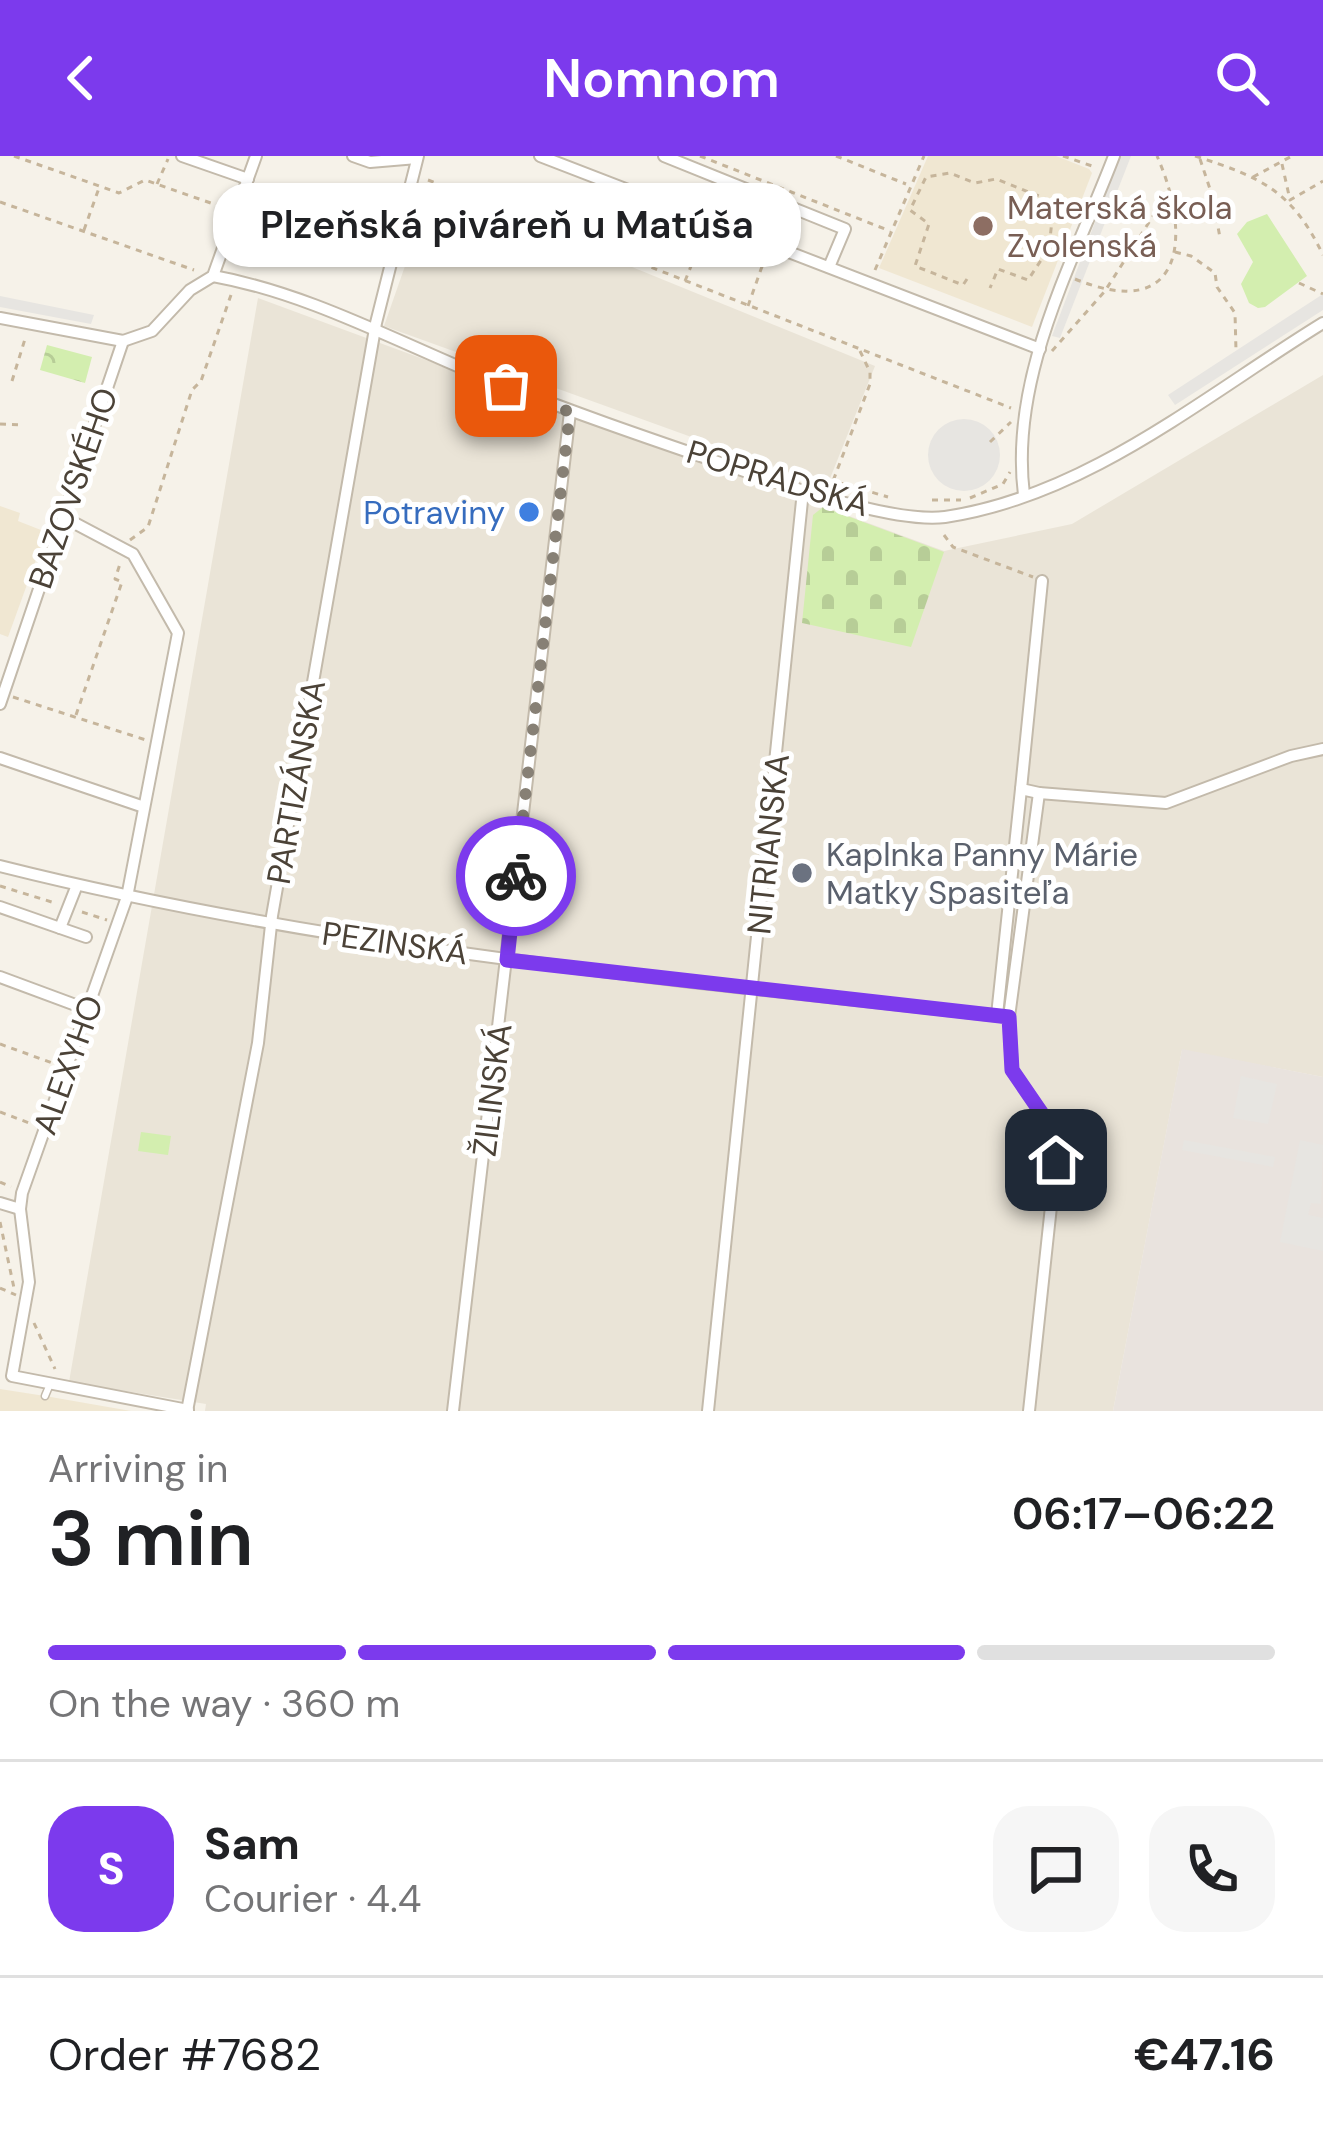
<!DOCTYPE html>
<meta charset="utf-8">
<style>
:root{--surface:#fff;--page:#f6f6f6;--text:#202124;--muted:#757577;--line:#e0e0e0;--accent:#7c3aed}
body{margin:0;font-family:"DM Sans",sans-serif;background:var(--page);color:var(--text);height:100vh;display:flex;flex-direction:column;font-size:45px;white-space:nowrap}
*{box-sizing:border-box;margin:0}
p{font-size:39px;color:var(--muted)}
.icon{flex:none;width:66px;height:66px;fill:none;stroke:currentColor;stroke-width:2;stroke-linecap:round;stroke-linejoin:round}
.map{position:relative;height:1255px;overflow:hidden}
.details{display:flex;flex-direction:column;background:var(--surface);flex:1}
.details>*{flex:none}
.pin{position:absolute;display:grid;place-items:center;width:102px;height:102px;color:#fff;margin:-51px;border-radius:24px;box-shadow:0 6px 18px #0006}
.courier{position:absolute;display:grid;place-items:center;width:120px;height:120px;margin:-60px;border:9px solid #7c3aed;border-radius:50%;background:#fff;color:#222;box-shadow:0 3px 15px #0007}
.bubble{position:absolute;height:84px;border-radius:36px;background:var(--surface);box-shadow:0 3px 9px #0004;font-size:39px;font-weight:600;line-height:84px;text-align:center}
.headline em{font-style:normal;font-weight:600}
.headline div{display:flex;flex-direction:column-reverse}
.headline{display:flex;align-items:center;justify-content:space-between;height:204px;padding:0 48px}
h1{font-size:78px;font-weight:600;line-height:90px}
.bar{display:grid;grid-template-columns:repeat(4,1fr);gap:18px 12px;align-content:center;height:144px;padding:0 48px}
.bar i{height:15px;border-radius:9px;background:var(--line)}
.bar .active{background:var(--accent)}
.bar p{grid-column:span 4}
.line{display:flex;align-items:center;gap:30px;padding:0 48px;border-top:3px solid var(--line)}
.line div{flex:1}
.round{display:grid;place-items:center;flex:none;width:126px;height:126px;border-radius:36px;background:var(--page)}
header{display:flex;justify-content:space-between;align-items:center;height:156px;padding:0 48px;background:var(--accent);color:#fff;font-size:54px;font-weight:600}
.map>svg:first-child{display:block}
.residential{fill:#eae4d7}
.industrial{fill:#e9e3de}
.education{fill:#f0e7d2}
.cemetery{fill:url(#cemetery-stones)}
.park{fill:url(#park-crowns)}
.pitch{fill:#d3eeaf}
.parking{fill:#e7e5e1}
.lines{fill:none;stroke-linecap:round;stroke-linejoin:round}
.service-casing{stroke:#c3baab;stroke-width:9}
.minor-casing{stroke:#c3baab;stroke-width:14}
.path{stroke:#c6b59b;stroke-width:3;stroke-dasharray:6 6;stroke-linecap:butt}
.service{stroke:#fff;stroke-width:6}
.minor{stroke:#fff;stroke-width:10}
.done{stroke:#878075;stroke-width:12;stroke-dasharray:0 21.6}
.route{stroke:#7c3aed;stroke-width:15}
.education-dot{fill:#8d6e63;stroke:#fff;stroke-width:4.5}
.shop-dot{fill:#3f7fe0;stroke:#fff;stroke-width:4.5}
.worship-dot{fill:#6b7280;stroke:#fff;stroke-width:4.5}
.labels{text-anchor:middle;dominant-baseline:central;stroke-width:10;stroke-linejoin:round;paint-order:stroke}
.education-label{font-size:33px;fill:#785e54;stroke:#fff;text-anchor:start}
.street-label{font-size:33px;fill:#4b4237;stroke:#fff}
.shop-label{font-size:33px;fill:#366cbe;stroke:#fff;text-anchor:end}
.worship-label{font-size:33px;fill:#5b616d;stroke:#fff;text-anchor:start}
</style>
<header><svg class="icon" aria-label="back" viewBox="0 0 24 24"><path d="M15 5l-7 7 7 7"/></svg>Nomnom<svg class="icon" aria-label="search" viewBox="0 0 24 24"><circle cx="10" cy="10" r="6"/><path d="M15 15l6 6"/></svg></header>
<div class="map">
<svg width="1323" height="1255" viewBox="0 0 1323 1255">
<defs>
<pattern id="cemetery-stones" width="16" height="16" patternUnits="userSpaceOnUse" patternTransform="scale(3)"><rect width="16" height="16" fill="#d3eeaf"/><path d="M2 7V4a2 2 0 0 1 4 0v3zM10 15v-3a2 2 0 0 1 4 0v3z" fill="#b7cd97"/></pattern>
<pattern id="park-crowns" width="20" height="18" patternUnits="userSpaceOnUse" patternTransform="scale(3)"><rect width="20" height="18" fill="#d3eeaf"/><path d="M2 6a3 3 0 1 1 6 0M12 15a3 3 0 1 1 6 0" fill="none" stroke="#b7cd97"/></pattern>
</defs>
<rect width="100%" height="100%" fill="#f6f2e9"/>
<g class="residential">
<path d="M433,30L875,210L827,330L384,170Z"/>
<path d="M258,142L944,395L1072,368L1323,219V921L1182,894L1113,1255H205L206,1248L69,1226Z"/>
</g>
<path class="industrial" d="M1182,893L1323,921V1255H1113Z"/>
<g class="education">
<path d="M928,0H1056L1089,13L1092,17L1032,171L879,112Z"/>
<path d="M0,350L20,357L18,365L46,376L8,481L0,478Z"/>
<path d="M0,1233L45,1240L131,1255H0Z"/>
</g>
<path class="cemetery" d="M823,351L944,396L911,491L802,467L813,359Z"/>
<path class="park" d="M47,189L92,201L85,227L40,214Z"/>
<g class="pitch">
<path d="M1267,58L1307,120L1265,151L1258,152L1249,147L1241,128L1253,106L1237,78L1247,66Z"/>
<path d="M141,976L171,980L168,999L138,995Z"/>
</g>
<g class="parking">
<path d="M1120,0H1131L1060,182L1052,180Z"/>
<path d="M1323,138V154L1175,249L1168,239Z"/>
<path d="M0,140L94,159L91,168L0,151Z"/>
<circle cx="964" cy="299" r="36"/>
<path d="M1241,920L1277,928L1268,968L1233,962Z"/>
<path d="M1184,984L1275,1001L1273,1011L1182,994Z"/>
<path d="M1300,984L1323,989L1321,1048L1311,1047L1308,1059L1323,1062V1095L1280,1086Z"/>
</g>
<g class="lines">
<defs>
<path id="service" d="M45,1240L50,1228"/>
<g id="minor">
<path d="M182,0L248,23"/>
<path d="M353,0L370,6L417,2"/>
<path d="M540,0L1040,193"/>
<path d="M664,0L845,73L829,111"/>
<path d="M213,120C302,136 386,180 469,215C564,254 662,287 759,320C804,336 900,367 945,361C1087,340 1204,240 1323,167"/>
<path d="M0,162L123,185L152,175L190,134L213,120L256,0"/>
<path d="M1024,339C1009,221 1073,107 1114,0"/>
<path d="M63,361L133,398L178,477L127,741L22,1037L20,1053L29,1126L12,1220L188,1254"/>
<path d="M0,548L123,185"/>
<path d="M0,602L144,651"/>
<path d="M1039,637L1166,647L1291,600L1323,593"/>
<path d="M0,710C330,793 671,823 1009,861"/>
<path d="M0,751L60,772L77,729"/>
<path d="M60,772L86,781"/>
<path d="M0,821L89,854"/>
<path d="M997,859L1021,633"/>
<path d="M0,1047L20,1053"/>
<path d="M187,1255L258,887L272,760L376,167L418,0"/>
<path d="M453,1255L570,256"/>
<path d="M708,1255L803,335"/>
<path d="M1029,1255L1056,1004L1051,971L1012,914L1009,861L1039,637L1021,633L1042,425"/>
</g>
</defs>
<use href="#service" class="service-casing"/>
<use href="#minor" class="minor-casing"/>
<g class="path">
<path d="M14,0L119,37L145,24L225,52"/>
<path d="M700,0L890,75"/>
<path d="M836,0L906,28"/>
<path d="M1063,0L1095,11"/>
<path d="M1195,0C1260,21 1292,34 1323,99"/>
<path d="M1200,3L1213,42L1220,82"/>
<path d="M1282,8L1290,44L1323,25"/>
<path d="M1253,21L1292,0"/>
<path d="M428,24L1011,252"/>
<path d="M157,28L168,3"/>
<path d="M0,46L194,114"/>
<path d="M84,74L99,32"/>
<path d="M1175,96L1191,100L1215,117L1217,131L1235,157L1236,195"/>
<path d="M875,114L924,0"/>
<path d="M967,123L963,129L915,110L929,68L910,54L926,21L950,17L975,27L996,23L1054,46L1049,92L1028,124L998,113L990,132"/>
<path d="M1075,123C1185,168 1192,79 1157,0"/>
<path d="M685,125L704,78"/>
<path d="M1299,127L1323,138"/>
<path d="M748,150L765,102"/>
<path d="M860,195L870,216V228L833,325L888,341"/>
<path d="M1052,195L1105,135L1171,32"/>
<path d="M12,225L25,183"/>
<path d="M0,268L23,269"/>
<path d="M990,286L1011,266"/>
<path d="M970,342L1003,328L1010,316"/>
<path d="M932,344H961"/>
<path d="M944,379L953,391L1033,421"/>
<path d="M130,384L148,371L192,234L201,225L232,136"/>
<path d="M13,541L146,584"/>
<path d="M76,559L122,426L115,423L120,408"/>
<path d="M0,730L55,747"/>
<path d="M82,756L107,764"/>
<path d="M0,888L55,908"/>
<path d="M0,956L32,968"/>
<path d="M0,1026L11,1031"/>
<path d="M0,1066L14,1132"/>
<path d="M0,1132L16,1139"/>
<path d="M34,1167L55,1213"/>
</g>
<use href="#service" class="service"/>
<use href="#minor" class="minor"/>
</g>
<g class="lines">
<path class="done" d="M506,230L570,256L516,720"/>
<path class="route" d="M516,720L507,804L1009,861L1012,914L1051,971L1056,1004"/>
</g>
<circle class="education-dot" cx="983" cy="70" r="12"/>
<circle class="shop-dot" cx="529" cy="356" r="12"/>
<circle class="worship-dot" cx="802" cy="717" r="12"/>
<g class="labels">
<g class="education-label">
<text x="1007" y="51">Materská škola<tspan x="1007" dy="38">Zvolenská</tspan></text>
</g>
<g class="street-label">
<text transform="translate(778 322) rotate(17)">POPRADSKÁ</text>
<text transform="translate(73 332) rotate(-71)">BAZOVSKÉHO</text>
<text transform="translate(296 626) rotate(-80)">PARTIZÁNSKA</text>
<text transform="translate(768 688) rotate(-84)">NITRIANSKA</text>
<text transform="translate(395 787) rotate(8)">PEZINSKÁ</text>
<text transform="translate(68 909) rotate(-70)">ALEXYHO</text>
<text transform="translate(492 934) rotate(-83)">ŽILINSKÁ</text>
</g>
<g class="shop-label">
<text x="505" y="356">Potraviny</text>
</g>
<g class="worship-label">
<text x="826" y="698">Kaplnka Panny Márie<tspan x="826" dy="38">Matky Spasiteľa</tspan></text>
</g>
</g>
</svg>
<div class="pin" style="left:506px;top:230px;background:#ea580c"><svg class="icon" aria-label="bag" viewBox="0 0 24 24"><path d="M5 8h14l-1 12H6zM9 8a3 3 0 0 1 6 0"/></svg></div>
<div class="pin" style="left:1056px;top:1004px;background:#1f2937"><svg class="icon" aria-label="home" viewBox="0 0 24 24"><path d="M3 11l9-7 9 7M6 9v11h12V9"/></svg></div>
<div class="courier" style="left:516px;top:720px"><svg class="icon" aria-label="bike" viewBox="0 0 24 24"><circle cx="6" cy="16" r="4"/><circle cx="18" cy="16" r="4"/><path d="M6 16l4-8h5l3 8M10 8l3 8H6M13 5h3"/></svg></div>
<div class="bubble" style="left:213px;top:27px;width:588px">Plzeňská piváreň u Matúša</div>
</div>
<section class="details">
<div class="headline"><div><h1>3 min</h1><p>Arriving in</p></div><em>06:17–06:22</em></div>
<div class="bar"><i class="active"></i><i class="active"></i><i class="active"></i><i></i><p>On the way · 360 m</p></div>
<div class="line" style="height:216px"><b class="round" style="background:var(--accent);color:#fff">S</b><div><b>Sam</b><p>Courier · 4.4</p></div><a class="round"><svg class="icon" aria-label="chat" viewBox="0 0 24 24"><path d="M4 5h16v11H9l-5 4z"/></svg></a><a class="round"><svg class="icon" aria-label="phone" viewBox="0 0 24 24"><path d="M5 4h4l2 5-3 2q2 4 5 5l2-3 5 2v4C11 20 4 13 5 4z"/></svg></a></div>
<div class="line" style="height:156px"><div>Order #7682</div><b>€47.16</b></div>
</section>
